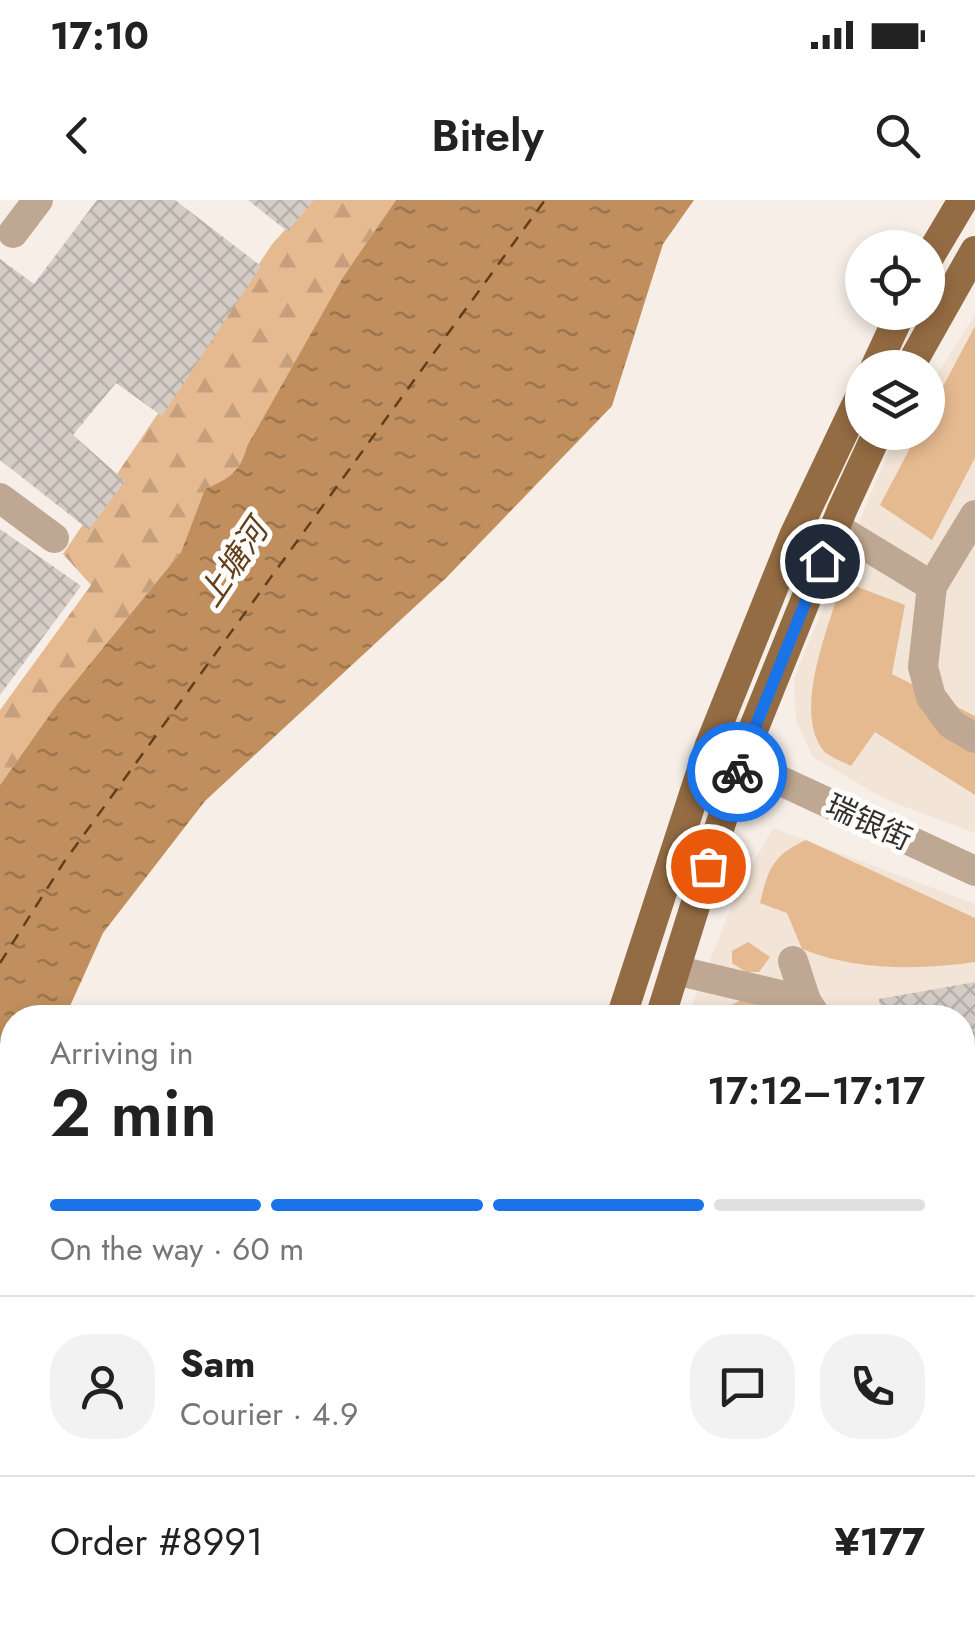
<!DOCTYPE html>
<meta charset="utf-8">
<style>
:root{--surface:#fff;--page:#f2f2f2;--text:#222;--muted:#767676;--line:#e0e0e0;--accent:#1a73e8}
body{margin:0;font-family:Jost,"Noto Sans SC",sans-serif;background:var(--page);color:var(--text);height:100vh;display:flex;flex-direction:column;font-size:38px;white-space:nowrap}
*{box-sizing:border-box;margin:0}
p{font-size:32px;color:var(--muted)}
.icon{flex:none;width:55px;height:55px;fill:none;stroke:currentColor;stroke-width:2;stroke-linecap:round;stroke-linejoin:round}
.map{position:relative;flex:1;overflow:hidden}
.sheet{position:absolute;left:0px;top:805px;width:975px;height:620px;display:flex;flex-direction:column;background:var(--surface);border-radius:40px 40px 0 0;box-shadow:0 5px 15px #0003}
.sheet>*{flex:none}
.controls{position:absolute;left:845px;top:30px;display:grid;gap:20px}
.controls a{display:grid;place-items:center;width:100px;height:100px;border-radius:50%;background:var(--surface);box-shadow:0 5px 15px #0003;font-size:50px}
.pin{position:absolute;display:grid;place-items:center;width:85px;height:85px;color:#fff;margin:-42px;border:5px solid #fff;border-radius:50%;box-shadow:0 2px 10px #0007}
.courier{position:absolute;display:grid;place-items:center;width:100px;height:100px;margin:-50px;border:8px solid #1a73e8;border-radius:50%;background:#fff;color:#222;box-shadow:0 2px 12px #0007}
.overview em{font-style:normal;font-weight:600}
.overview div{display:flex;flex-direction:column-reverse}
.overview{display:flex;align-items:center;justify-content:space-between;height:170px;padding:0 50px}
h1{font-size:65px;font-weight:600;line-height:75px}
.bar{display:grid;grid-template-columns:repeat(4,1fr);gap:15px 10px;align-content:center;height:120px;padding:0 50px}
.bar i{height:12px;border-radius:8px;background:var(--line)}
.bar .current{background:var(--accent)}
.bar p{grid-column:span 4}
.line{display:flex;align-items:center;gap:25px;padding:0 50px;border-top:2px solid var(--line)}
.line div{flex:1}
.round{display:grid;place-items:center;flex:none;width:105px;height:105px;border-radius:40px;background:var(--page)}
.status{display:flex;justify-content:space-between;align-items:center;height:70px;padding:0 50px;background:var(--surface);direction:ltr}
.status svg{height:28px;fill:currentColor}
header{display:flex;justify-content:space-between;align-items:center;height:130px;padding:0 50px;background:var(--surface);font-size:45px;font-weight:600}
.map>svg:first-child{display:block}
.built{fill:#f2e4d7}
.green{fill:#e6ba90}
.forest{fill:url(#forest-firs)}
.water{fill:url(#water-ripples)}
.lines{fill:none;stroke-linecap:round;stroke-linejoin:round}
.ferry{stroke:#623f18;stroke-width:2.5;stroke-dasharray:12 10;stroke-linecap:butt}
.building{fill:url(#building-cross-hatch)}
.minor{stroke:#bfa893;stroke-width:30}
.major{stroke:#946c43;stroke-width:30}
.highway{stroke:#845622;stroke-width:30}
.done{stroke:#77726e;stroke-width:10;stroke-dasharray:0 18}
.route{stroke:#1a73e8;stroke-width:12}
.labels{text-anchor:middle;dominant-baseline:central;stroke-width:10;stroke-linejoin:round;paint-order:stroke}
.street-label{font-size:30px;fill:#33302d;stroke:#fefdfb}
.water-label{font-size:32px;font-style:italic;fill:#623f18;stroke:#fefdfb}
</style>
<div class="status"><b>17:10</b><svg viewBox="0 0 49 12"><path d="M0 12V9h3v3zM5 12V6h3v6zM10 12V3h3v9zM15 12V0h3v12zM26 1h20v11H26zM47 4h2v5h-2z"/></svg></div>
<header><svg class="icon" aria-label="back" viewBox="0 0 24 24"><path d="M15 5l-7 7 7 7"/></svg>Bitely<svg class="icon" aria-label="search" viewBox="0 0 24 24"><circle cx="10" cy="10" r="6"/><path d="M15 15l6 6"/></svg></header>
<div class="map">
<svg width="975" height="1425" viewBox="0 0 975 1425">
<defs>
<pattern id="forest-firs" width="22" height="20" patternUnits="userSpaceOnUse" patternTransform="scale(2.5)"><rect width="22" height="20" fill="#e6ba90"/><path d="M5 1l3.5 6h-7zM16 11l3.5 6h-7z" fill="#c6a07c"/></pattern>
<pattern id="water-ripples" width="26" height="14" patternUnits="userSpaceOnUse" patternTransform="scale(2.5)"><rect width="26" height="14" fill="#c18f5d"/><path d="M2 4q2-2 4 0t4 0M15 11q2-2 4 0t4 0" fill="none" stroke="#9d754d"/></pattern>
<pattern id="building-cross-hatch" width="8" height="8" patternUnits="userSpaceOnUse" patternTransform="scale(2.5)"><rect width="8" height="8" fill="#d4ccc5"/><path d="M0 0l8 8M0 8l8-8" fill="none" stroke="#b6b0aa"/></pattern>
</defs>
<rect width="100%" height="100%" fill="#f6eee7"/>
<g class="built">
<path d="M975,115V633L887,600L813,557L796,520L794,478L892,243L899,233L928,232V189Z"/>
<path d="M773,628L975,704V1073L962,1074V818H687L740,685Z"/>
<path d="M962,1270H967L975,1425H602L609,1412H962Z"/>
</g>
<g class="green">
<path d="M975,126V258L932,340L880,305L918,233L928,232V215Z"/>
<path d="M842,381L905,405L892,474L975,516V595L875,532L851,566C843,562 829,557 823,550C792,509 830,425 842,381Z"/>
<path d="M806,640L975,718V762C918,770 856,771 802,749L787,713L760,703C768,669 773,655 806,640Z"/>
<path d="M748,742L770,757L759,772H746L732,763V751Z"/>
<path d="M741,800L781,809L794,817L706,818Z"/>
<path d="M963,1011L975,1019V1060H963Z"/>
<path d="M558,1413H712L652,1425H558Z"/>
</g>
<g class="forest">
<path d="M312,0H396L343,77L247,246C240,272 230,278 205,289L181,352L58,503L0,585V510L91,385L63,354L273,43Z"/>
<path d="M975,1269V1425H974L970,1375H963L962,1271Z"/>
</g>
<path class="water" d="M396,0H694L663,44L612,206L447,377L205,601L103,733L65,817L12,818V916L0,911V585L58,503L181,352L205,289C230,278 240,272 247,246L343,77Z"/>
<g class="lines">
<path class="ferry" d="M0,763L64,662L545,0"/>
</g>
<g class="building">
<path d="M97,0H175L261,66L162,216L116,183L73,235L125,281L89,330L0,260V59L34,84Z"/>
<path d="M248,0H314L288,32Z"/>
<path d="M0,329L81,386L0,495Z"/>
<path d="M975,782V956L962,958V818H882L879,799Z"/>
<path d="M835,1412H965L966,1425H836Z"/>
</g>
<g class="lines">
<g class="minor">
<path d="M13,33L38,0"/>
<path d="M0,298L54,338"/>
<path d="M975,315L932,386L923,467L931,497L951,524L975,538"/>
<path d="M835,327L932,386"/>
<path d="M710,545L740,562L975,671"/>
<path d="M793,761L806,801L814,813"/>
<path d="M675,770L806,801"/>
<path d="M962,995L975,999"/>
<path d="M0,1174L12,1178"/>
<path d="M820,1412L823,1425"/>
<path d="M717,1425L749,1412"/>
</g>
<g class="major">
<path d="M928,59L963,0"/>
<path d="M875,168L901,112"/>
<path d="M909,168L975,51"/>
<path d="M621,818L710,545L794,336L862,193"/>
<path d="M660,818L740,562L842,310L878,232"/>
<path d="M0,971L12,976"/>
<path d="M0,1095L12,1100"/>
<path d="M962,1129L975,1128"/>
<path d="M962,1247L975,1246"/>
<path d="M476,1412L477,1425"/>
<path d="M525,1425V1412"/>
</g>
<g class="highway">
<path d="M0,999L12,1004"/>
<path d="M0,1053L12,1059"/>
<path d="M962,1156H975"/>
<path d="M962,1206L975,1205"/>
</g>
</g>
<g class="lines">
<path class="done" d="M708,666L737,572"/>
<path class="route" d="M737,572L822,361"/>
</g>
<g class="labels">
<g class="street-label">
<text transform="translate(869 622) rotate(25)">瑞银街</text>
</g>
<g class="water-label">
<text transform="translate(233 363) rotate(-56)">上塘河</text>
</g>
</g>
</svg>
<div class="controls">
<a><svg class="icon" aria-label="locate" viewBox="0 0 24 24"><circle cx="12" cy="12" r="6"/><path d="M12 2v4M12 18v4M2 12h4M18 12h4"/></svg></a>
<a><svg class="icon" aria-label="layers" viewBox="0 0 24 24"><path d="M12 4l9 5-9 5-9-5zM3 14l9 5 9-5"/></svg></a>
</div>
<div class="pin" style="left:708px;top:666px;background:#ea580c"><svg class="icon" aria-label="bag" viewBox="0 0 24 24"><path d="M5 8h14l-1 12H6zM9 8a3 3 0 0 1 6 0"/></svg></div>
<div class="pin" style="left:822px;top:361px;background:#1f2937"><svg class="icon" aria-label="home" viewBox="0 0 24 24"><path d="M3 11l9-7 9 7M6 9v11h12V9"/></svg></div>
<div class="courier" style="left:737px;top:572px"><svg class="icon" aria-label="bike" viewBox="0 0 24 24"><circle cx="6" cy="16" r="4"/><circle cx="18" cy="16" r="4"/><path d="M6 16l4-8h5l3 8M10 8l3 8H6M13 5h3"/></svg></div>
<section class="sheet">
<div class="overview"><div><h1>2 min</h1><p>Arriving in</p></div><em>17:12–17:17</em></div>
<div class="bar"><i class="current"></i><i class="current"></i><i class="current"></i><i></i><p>On the way · 60 m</p></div>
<div class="line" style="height:180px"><a class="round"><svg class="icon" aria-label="person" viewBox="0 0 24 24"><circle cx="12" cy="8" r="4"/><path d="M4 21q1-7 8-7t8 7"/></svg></a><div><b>Sam</b><p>Courier · 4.9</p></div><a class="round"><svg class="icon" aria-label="chat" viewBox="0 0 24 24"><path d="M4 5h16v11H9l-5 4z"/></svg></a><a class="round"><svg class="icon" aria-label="phone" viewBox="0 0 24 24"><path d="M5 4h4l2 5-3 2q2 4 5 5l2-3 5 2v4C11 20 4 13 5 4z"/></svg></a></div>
<div class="line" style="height:130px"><div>Order #8991</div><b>¥177</b></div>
</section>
</div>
